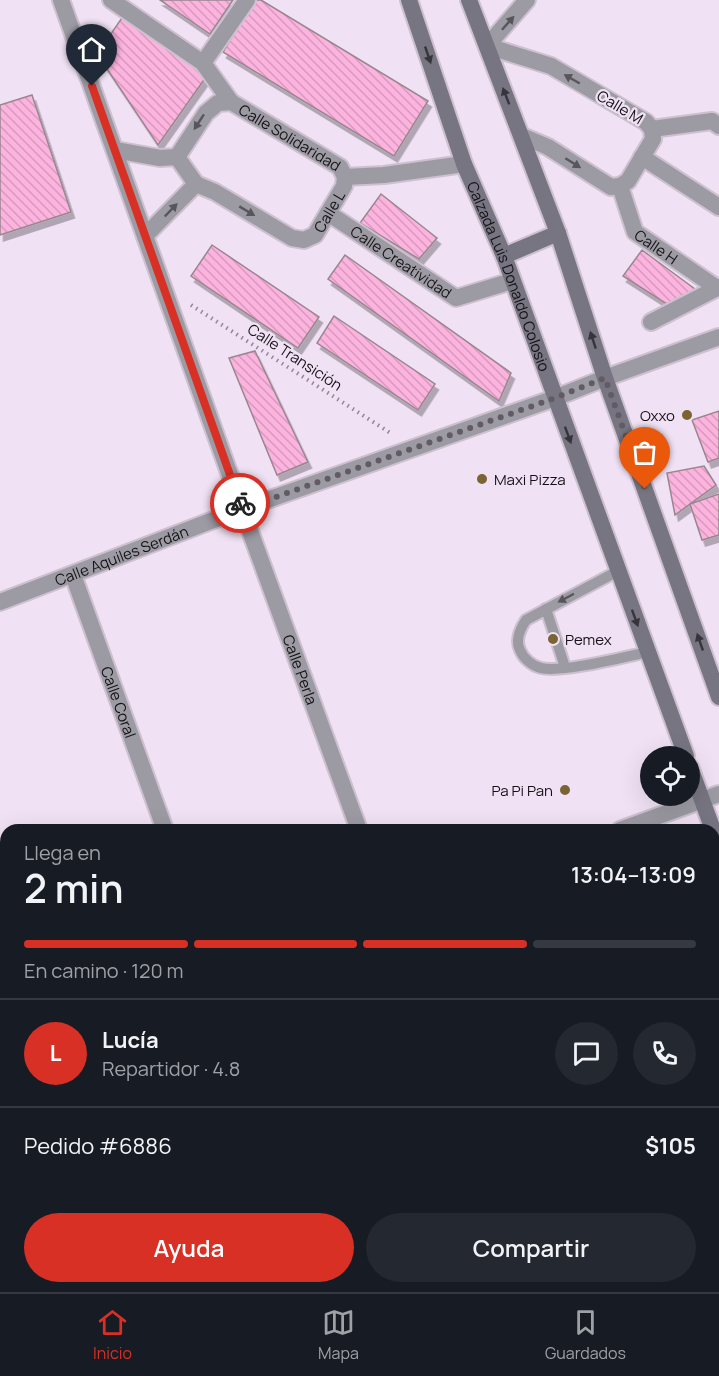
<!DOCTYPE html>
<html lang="es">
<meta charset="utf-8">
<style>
:root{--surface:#171b24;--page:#242831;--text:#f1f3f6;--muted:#9ea1a6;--line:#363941;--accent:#d93025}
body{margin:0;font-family:Manrope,sans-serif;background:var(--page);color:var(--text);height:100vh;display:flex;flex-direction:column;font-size:22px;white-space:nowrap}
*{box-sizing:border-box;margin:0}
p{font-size:20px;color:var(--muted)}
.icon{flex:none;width:33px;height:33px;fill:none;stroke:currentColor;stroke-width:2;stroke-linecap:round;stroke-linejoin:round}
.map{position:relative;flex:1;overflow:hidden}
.drawer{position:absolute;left:0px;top:824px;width:720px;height:470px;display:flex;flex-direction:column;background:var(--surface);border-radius:18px 18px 0 0;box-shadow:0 6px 24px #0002}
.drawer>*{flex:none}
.fabs{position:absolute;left:640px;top:746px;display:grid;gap:12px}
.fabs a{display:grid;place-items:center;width:60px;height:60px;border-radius:50%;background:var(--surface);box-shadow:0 6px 24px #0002;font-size:30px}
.pin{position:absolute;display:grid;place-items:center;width:51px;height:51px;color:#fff;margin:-62px -26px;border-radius:50% 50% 50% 0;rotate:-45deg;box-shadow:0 0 6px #0007}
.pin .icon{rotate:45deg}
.courier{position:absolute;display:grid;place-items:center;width:60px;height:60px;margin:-30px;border:4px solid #d93025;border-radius:50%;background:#fff;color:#222;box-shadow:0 2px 8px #0007}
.head em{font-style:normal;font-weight:600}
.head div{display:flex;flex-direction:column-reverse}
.head{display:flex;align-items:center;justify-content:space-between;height:102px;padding:0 24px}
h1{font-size:39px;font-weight:600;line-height:45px}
.bar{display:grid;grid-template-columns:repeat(4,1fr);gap:9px 6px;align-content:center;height:72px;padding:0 24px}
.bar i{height:8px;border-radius:4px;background:var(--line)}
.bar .selected{background:var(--accent)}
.bar p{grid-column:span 4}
.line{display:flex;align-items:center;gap:15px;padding:0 24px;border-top:2px solid var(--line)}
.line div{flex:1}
.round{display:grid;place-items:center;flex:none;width:63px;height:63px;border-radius:32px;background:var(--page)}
.action{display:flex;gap:12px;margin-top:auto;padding:12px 24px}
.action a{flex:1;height:69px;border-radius:36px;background:var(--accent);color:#fff;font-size:24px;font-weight:600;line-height:69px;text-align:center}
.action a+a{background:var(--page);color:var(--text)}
.menu{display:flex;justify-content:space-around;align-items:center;height:84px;border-top:2px solid var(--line);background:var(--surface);font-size:16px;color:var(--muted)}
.menu a{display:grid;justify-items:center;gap:3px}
.menu .selected{color:var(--accent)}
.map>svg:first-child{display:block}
.building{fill:url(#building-back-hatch);stroke:#998690;stroke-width:1.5;filter:url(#shadow)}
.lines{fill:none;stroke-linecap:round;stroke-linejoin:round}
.service-casing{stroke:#cdc1d0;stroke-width:14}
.minor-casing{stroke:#cdc1d0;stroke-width:20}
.secondary-casing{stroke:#cdc1d0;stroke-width:20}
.path{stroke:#928894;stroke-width:4;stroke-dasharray:1.5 4.5;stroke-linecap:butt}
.service{stroke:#9c9aa3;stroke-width:10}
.minor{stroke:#9c9aa3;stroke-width:16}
.secondary{stroke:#777581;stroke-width:16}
.oneway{fill:#58565c}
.oneway2{fill:#37343b}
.done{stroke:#625a64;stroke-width:6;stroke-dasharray:0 10.8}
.route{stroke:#d93025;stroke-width:8}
.poi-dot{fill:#7b6333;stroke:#f0e2f4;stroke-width:2}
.labels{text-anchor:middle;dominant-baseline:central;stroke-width:4.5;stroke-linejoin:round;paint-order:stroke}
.street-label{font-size:15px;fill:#151116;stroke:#f0e2f4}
.poi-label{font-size:15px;fill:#151116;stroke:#f0e2f4;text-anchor:end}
</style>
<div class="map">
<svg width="719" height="1292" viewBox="0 0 719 1292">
<defs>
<pattern id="building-back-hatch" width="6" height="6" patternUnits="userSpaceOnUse" patternTransform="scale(1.5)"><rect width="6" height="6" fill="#fcb3de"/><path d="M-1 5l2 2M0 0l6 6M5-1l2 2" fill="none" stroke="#d799be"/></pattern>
<filter id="shadow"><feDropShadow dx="3.5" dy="6" stdDeviation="0" flood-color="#0004"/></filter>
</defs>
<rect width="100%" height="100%" fill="#f0e2f4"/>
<g class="building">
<path d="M160,0H233L210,34Z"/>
<path d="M254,0H261L428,101L394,156L223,52Z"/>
<path d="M126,12L192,62L206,77L158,145L97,54Z"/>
<path d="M32,95L71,212L0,235V105Z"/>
<path d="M381,194L437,238L419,259L360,223Z"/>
<path d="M212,245L319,317L298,348L191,276Z"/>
<path d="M642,250L695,289L673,308L623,276Z"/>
<path d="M345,255L511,373L499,401L328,279Z"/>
<path d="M334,316L435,384L418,410L317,343Z"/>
<path d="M255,351L308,462L277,475L229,358Z"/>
<path d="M719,411V458L708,462L692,420Z"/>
<path d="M704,466L716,485L675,515L667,473Z"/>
<path d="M719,494V535L702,540L690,504Z"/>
</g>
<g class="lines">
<defs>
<g id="service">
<path d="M618,571L526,620C520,629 515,640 520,650C523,658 532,666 541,668C562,673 624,657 648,652"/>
<path d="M546,609L565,667"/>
</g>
<g id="minor">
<path id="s1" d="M61,0L242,509L359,830"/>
<path id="s2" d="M111,0L203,63L231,102L340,167L345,177"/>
<path d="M203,63L247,0"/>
<path d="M652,129L712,121L719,126"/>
<path d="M522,136L548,147L611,187L620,186L628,181L653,139L652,129L646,122L551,66L487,46L527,0"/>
<path d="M115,150L160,158L177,157"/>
<path d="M177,157L206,113L218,103L231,102"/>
<path d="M177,157L196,184"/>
<path d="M642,157L719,207"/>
<path d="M345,177L384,175L464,164"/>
<path id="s3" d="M196,184L215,192L292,238L304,240L315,235L344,186L345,177"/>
<path id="s4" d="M620,186L635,232L717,288"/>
<path id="s5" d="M328,213L456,298L512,281"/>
<path d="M145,236L196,184"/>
<path d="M651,322L719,287"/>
<path id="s6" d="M73,575L165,830"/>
<path id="s7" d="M0,602L242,509L555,398L605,378L719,337"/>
<path d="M620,830L719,794"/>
<path d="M0,852L6,867"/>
<path d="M0,1056L6,1053"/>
<path d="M714,1254L719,1253"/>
<path d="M164,1287L166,1292"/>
<path d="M339,1287L340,1292"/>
<path d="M524,1287L526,1292"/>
<path d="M603,1292L618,1287"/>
</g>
<g id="secondary">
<path id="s8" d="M409,0L464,164L504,256L686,756"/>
<path d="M469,0L558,233L605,378L719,697"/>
<path d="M504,256L558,233"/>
<path d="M690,767L713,830"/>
</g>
</defs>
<use href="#service" class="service-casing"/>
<use href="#minor" class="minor-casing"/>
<use href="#secondary" class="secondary-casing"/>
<path class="path" d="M191,305L392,434"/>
<use href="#service" class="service"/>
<use href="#minor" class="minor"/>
<use href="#secondary" class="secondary"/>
</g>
<defs><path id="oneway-solid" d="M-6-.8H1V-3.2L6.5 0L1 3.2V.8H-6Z" transform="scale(1.5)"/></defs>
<g class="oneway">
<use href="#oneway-solid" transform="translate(508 23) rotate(-48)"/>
<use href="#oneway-solid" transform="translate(572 79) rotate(-150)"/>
<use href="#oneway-solid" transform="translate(199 122) rotate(123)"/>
<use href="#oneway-solid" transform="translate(573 163) rotate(32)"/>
<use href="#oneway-solid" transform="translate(171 210) rotate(-46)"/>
<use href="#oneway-solid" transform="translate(247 211) rotate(31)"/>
<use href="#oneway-solid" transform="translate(566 598) rotate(152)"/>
</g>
<g class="oneway2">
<use href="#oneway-solid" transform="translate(428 55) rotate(71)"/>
<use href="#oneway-solid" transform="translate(506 96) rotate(-111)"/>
<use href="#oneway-solid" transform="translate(593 340) rotate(-108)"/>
<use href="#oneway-solid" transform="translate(568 435) rotate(70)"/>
<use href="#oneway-solid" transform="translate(635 618) rotate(70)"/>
<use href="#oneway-solid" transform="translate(700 642) rotate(-109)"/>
</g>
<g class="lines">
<path class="done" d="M240,503L242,509L555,398L605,378L645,489"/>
<path class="route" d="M92,86L240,503"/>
</g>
<g class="poi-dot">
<circle cx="687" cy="415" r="6"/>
<circle cx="482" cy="479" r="6"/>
<circle cx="553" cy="639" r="6"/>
<circle cx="565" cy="790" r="6"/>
</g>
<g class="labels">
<g class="street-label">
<text transform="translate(620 107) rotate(31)">Calle M</text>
<text stroke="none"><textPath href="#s2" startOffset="228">Calle Solidaridad</textPath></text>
<text stroke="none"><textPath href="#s3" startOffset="162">Calle L</textPath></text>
<text stroke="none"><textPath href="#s4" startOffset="74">Calle H</textPath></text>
<text stroke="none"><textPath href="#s5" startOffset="88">Calle Creatividad</textPath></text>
<text stroke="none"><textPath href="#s8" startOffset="294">Calzada Luis Donaldo Colosio</textPath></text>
<text transform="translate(295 357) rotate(33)">Calle Transición</text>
<text stroke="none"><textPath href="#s7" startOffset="130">Calle Aquiles Serdán</textPath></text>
<text stroke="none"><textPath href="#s1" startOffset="711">Calle Perla</textPath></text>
<text stroke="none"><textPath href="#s6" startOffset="135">Calle Coral</textPath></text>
</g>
<g class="poi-label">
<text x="675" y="415">Oxxo</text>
<text x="494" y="479" text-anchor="start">Maxi Pizza</text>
<text x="565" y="639" text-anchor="start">Pemex</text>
<text x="553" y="790">Pa Pi Pan</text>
</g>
</g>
</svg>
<div class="fabs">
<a><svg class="icon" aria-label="locate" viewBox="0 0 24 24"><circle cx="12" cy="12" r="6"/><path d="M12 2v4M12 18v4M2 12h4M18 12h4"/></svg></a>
</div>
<div class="pin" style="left:645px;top:489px;background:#ea580c"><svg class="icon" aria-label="bag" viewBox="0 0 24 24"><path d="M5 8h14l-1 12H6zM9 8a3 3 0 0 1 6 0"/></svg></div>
<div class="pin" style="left:92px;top:86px;background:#1f2937"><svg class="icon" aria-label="home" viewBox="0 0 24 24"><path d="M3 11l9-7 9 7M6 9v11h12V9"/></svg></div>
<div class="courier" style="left:240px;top:503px"><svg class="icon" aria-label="bike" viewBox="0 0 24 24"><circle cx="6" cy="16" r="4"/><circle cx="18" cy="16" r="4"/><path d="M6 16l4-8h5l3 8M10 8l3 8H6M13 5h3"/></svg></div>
<section class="drawer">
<div class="head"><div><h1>2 min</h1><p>Llega en</p></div><em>13:04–13:09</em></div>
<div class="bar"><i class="selected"></i><i class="selected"></i><i class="selected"></i><i></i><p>En camino · 120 m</p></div>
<div class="line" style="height:108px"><b class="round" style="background:var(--accent);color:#fff">L</b><div><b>Lucía</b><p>Repartidor · 4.8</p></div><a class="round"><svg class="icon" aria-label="chat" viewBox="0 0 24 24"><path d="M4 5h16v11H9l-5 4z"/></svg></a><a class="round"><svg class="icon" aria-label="phone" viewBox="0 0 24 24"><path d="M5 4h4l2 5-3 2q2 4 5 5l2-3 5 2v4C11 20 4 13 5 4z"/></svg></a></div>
<div class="line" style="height:78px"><div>Pedido #6886</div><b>$105</b></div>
<div class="action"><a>Ayuda</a><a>Compartir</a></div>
</section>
</div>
<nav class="menu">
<a class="selected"><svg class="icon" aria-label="home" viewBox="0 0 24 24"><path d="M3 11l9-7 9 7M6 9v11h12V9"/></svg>Inicio</a>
<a><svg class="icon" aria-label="map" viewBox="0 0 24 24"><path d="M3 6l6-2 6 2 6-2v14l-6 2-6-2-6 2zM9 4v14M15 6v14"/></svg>Mapa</a>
<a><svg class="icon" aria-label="saved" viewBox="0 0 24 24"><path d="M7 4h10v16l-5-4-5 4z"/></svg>Guardados</a>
</nav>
